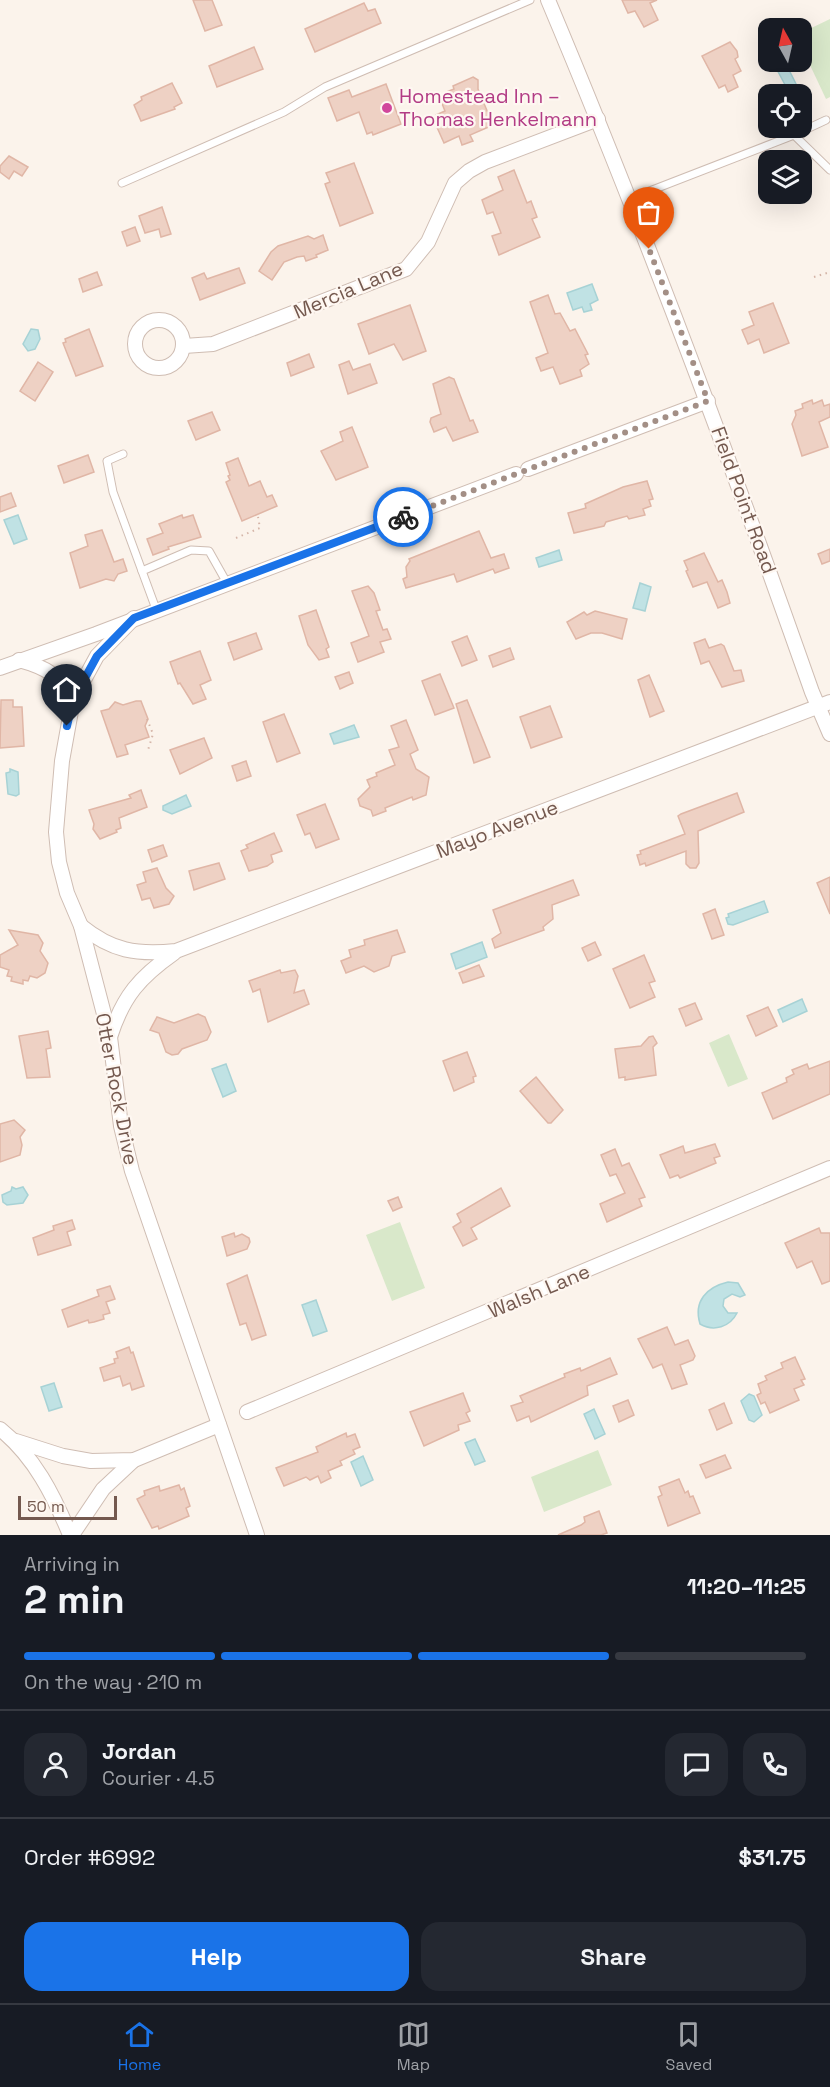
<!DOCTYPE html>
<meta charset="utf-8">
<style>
:root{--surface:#171b24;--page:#242831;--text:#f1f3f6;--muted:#9ea1a6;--line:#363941;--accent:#1a73e8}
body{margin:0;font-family:"Space Grotesk",sans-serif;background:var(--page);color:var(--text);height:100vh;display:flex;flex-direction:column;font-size:22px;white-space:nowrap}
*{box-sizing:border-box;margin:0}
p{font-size:20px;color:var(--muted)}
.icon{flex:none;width:33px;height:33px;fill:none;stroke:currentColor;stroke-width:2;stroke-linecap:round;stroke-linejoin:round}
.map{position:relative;height:1535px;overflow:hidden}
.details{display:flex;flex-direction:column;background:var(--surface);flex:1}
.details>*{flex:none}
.needle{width:39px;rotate:352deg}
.controls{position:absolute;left:758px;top:18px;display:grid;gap:12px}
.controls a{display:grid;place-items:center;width:54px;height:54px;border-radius:12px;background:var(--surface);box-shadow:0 6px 24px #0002;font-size:30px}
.scale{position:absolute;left:18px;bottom:15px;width:99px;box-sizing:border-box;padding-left:6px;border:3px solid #74594f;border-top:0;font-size:16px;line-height:21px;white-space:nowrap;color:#74594f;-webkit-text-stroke:4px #fef7f1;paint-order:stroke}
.pin{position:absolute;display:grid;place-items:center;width:51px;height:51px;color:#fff;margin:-62px -26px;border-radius:50% 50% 50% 0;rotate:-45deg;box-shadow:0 0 6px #0007}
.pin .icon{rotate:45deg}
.courier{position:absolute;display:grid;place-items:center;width:60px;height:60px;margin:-30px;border:4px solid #1a73e8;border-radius:50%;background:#fff;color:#222;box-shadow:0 2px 8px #0007}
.head em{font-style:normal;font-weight:800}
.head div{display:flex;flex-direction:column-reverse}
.head{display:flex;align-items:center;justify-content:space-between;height:102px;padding:0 24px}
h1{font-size:39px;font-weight:800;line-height:45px}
.bar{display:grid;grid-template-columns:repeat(4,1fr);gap:9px 6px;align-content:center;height:72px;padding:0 24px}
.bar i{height:8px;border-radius:4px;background:var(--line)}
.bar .on{background:var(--accent)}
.bar p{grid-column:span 4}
.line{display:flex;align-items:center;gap:15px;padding:0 24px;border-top:2px solid var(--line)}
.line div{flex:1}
.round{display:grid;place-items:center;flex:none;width:63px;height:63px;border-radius:18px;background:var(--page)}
.action{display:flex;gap:12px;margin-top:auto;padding:12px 24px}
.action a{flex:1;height:69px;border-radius:18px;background:var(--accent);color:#fff;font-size:24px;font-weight:800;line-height:69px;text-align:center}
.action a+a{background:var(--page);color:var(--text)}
.dock{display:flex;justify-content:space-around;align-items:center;height:84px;border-top:2px solid var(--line);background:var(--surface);font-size:16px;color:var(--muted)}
.dock a{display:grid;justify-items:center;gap:3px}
.dock .on{color:var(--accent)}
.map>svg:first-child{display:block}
.green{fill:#d9e8ca}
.water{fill:#c0e2e4;stroke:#a7d2d5;stroke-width:1.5}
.building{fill:#eed1c4;stroke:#e0b6a6;stroke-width:1.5}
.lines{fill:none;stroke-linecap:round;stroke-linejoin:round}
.lane-casing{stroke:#cfbdb3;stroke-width:9}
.street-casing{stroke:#cfbdb3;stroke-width:16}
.path{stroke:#d4b4a7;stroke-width:2;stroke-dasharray:1.5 4.5;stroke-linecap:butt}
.lane{stroke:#fff;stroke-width:7}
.street{stroke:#fff;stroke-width:14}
.done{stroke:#a38f86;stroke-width:6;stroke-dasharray:0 10.8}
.route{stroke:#1a73e8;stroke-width:8}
.hotel-dot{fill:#d1479c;stroke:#fef7f1;stroke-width:2}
.labels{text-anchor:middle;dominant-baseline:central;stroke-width:4.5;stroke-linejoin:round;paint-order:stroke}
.hotel-label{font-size:20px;fill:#b23c85;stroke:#fef7f1;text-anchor:start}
.street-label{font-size:20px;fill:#74594f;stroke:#fef7f1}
</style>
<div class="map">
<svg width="830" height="1535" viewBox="0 0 830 1535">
<rect width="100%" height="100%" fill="#fbf3eb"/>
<g class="green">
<path d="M830,19V97L826,99L801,46V33Z"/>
<path d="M729,1034L748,1079L728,1087L709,1043Z"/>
<path d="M400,1222L425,1288L392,1301L366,1235Z"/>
<path d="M598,1450L612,1485L544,1512L531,1477Z"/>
</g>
<g class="water">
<path d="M785,62L799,90L790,94L775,66Z"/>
<path d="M592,284L598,300L590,304L592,310L584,312L582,307L573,310L567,293Z"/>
<path d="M31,329L38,330L40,339L35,349L28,351L23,344Z"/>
<path d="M18,515L27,539L14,544L4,520Z"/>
<path d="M559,550L562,560L539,567L536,558Z"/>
<path d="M640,583L651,587L645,611L633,608Z"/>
<path d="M354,725L359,737L334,744L330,734Z"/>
<path d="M10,769L18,772L19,794L16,796L8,794L6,773L10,772Z"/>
<path d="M186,795L191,806L172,814L163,810V806Z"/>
<path d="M764,901L768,912L733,925L728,924L726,918L729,917L728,914Z"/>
<path d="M482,942L487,957L456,969L451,954Z"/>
<path d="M802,999L807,1011L783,1022L778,1010Z"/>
<path d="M226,1064L236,1091L223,1097L212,1069Z"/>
<path d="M12,1187L16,1189L23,1187L28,1195L23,1203L7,1205L3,1202L2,1195L11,1191Z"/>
<path d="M728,1282L738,1283L745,1295L740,1297L732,1294L724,1299L723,1306L728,1313H737C730,1327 714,1332 700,1324C693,1301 707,1287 728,1282Z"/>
<path d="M316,1300L327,1331L313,1336L302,1305Z"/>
<path d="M54,1383L62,1407L49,1411L41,1387Z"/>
<path d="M749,1394L754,1396L762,1415L754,1422L749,1420L741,1401Z"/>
<path d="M594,1409L605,1434L595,1439L584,1414Z"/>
<path d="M475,1439L485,1461L475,1465L465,1443Z"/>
<path d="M363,1456L373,1480L361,1486L351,1462Z"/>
</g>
<g class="building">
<path d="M193,0H212L222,25L205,31Z"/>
<path d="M622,0H657L650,3L658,20L644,27L635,11L628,13Z"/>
<path d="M364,3L368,11L375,9L381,23L315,52L305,29Z"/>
<path d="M730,42L737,51L738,57L735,59L741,71L733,75L738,87L728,92L725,85L719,88L702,56Z"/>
<path d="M254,47L263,69L217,87L209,66Z"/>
<path d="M473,77L478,80V89L493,125L470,135L473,141L462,145L459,136L444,143L436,125L440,124L436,115L445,111L441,101L446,92L454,89L453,86Z"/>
<path d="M172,83L182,103L174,107L175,109L141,121L134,105L142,100L141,97Z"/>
<path d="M386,84L401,124L373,135L372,132L367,134L359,112L337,121L328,98L349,90L352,97Z"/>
<path d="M9,156L28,167L22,176L14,171L9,179L0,172V166Z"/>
<path d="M354,163L373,213L340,226L325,184L330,182L326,173Z"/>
<path d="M514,170L527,203L531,201L537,217L532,219L540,237L499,255L492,236L501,233L493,212L487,214L482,200L503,190L498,177Z"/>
<path d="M162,207L171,234L161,237L159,229L145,233L139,216Z"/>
<path d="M135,227L140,241L127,246L122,232Z"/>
<path d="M323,235L328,250L316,255L317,257L306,261L304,256L297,257L284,262L272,280L259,271L271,252L278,246L308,236L314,239Z"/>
<path d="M239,268L245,283L200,300L192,278L204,273L207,279Z"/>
<path d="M97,272L102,285L83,292L79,279Z"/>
<path d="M548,295L555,314L560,313L570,331L575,329L588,354L585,355L589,364L580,370L582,376L560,384L553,367L541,371L536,358L548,353L530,302Z"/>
<path d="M773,303L789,343L764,353L759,339L748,344L742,330L754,325L749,312Z"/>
<path d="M410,305L426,351L403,360L394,344L369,354L358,324Z"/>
<path d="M89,329L103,366L76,376L63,343L66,342L65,339Z"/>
<path d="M309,354L314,367L291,376L287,363Z"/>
<path d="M349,361L353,370L370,364L377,383L348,394L339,365Z"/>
<path d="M38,362L53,372L35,401L20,391Z"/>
<path d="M449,377L454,379L470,421L473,420L478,432L453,441L446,427L434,432L430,422L431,418L441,414L433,384Z"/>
<path d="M812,400L813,404L822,400L824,406L830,404V417L819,422L828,447L802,456L792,424L796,415L795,411L803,408L802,404Z"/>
<path d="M212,412L220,430L196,440L188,421Z"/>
<path d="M352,427L368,467L336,480L321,451L343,441L340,432Z"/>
<path d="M88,455L94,472L64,483L58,466Z"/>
<path d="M238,458L249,486L260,481L267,497L272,495L277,506L242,521L226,482L230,480L228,476L230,475L226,463Z"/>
<path d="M647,481L653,499L649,500L651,506L643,509L645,515L629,519L627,516L606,522L604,526L574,533L568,513L586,508L585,504L623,487Z"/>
<path d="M11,493L16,506L0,512V497Z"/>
<path d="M182,515L183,518L193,515L201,537L168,547L169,549L153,555L147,539L163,533L159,524Z"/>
<path d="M102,530L114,562L123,559L127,571L118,574L114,581L106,579L80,588L70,553L88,546L85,535Z"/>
<path d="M479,531L491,558L504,554L509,568L495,573L493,569L457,582L454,574L406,588L403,579L407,577L406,567L410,561L409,559Z"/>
<path d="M830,549V561L822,564L818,554Z"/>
<path d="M704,553L718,582L722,580L727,592L730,603L718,608L707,582L693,587L686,571L688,570L684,561Z"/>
<path d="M368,586L374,593L380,610L376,611L383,630L387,629L391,639L380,642L384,652L358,662L351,643L369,636L352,591Z"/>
<path d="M316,610L329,647L326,649L329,657L319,660L308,645L299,616Z"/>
<path d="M595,611L627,619L622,639L602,633H591L576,639L567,622L584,612L587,615Z"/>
<path d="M256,633L262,649L234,660L228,643Z"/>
<path d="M467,636L477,660L462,666L452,642Z"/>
<path d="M705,639L709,648L721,644L724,646L734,671L741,670L744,681L722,687L709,661L701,664L694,643Z"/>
<path d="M510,648L514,659L493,667L489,656Z"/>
<path d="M200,651L211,680L200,685L206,699L193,704L180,683L178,684L170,662Z"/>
<path d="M349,672L353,683L340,689L335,677Z"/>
<path d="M440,674L454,708L435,715L422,681Z"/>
<path d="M649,675L664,711L650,717L638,680Z"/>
<path d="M1,700H13V707H22L24,746L0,748Z"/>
<path d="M467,700L490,757L474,763L456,704Z"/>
<path d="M136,701H141L148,719L145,726L149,737L125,745L128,754L117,757L101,711L109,709L115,702L123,705Z"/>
<path d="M550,706L562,737L531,748L520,717Z"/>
<path d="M284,714L300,753L277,762L263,722Z"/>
<path d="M406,720L418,750L410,754L416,769L429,777L426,795L413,800L412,797L385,808L386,811L373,816L371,810L360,806L358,799L370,787L367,780L377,776L376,773L395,765L389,750L399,747L391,726Z"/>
<path d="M204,738L212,758L180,774L170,750Z"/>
<path d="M246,761L251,776L237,781L232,766Z"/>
<path d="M141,790L147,807L119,818L121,828L116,830L117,832L100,839L93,829L94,824L89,810L131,798L129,795Z"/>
<path d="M737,793L744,812L698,831L699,863L696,868H690L686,864V851L646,866L645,863L640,865L637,855L641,854L640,851L685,834L678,816L681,814Z"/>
<path d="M325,804L339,839L316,848L310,833L305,835L297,815Z"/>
<path d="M274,833L282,851L271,855L273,862L267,866L249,871L241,851L248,848L246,845Z"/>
<path d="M163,845L167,856L152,862L148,850Z"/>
<path d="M219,863L225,879L194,890L189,871Z"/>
<path d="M157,868L166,888L174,896L169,904L154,908L150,898L142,900L137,885L146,882L143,872Z"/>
<path d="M830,877V914L817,883Z"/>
<path d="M573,880L579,895L552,905L553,919L543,927L544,930L495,948L492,939L501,933L493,910Z"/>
<path d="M715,909L724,935L712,939L703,914Z"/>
<path d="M9,930L38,935L43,943L40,951L48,963L45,973L37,978L30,976L28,981L23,980V984L11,981L12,977L7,976L9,970L0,967V955L18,945Z"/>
<path d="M397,930L405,952L392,956L389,966L374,972L364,966L346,973L341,961L351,957L349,950L365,945L364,940Z"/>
<path d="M595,942L601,955L588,961L582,948Z"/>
<path d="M644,955L655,981L649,983L655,997L630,1008L613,969Z"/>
<path d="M479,965L484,976L463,983L459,973Z"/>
<path d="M280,970L281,973L295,970L298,976L294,993L304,990L309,1004L268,1022L260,989L253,992L249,981Z"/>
<path d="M695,1003L702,1019L686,1026L679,1009Z"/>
<path d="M768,1007L777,1026L756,1036L747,1016Z"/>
<path d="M198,1014L205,1017L211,1032L207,1040L182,1049L178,1054L172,1055L166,1052L159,1033L150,1030L157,1017L174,1023Z"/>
<path d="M48,1031L51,1048L46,1049L50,1077L27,1078L19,1036Z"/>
<path d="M653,1036L657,1043L653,1047L656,1075L625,1080V1077L619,1078L615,1049L641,1046L649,1037Z"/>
<path d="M467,1052L476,1076L473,1077L474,1082L454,1091L443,1061Z"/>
<path d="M830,1061V1094L773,1119L762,1093L787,1082L786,1078L794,1074L792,1070L807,1064L809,1069Z"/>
<path d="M536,1077L563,1110L551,1123H548L520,1091Z"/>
<path d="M14,1120L25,1130L20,1137L22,1145L20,1155L0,1162V1124Z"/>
<path d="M715,1144L720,1156L714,1158L716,1163L680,1178L678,1175L670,1178L660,1155L683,1146L685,1153Z"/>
<path d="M615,1149L622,1166L629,1163L645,1197L639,1199L642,1206L607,1222L600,1204L625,1193L616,1174L610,1176L601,1155Z"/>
<path d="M501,1188L510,1206L471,1228L477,1239L463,1246L453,1227L461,1222L457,1214Z"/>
<path d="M398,1197L402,1207L393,1211L388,1201Z"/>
<path d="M72,1220L75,1229L67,1232L71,1245L38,1255L33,1238L54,1230L53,1226Z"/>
<path d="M819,1228L821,1233H830V1281L822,1284L812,1261L797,1268L785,1243Z"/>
<path d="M234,1233L235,1237L242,1234L249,1238L250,1242L247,1249L227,1256L222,1237Z"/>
<path d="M247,1275L266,1335L252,1340L246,1323L240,1325L227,1284Z"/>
<path d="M110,1286L115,1299L106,1302L110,1313L103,1315L104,1319L94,1322L89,1323L88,1320L68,1327L62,1310L99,1296L97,1290Z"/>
<path d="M667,1327L675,1345L688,1340L695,1356L693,1360L680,1365L687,1384L672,1389L662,1364L653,1368L638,1339Z"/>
<path d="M129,1347L131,1353L133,1352L144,1386L132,1390L130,1383L123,1386L120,1376L104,1381L100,1368L115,1363L114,1359L118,1358L116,1352Z"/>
<path d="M795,1357L805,1379L801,1380L804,1385L794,1389L799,1400L770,1413L765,1402L761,1404L757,1395L761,1393L758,1384L767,1380L765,1376L783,1368L781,1363Z"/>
<path d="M610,1358L617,1374L587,1386L588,1395L531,1422L529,1416L517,1421L511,1406L523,1402L520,1396L565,1377L564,1374L580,1368L581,1371Z"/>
<path d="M463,1393L470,1411L466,1413L470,1421L458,1425L459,1430L424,1446L410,1412Z"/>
<path d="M628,1400L634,1415L619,1422L613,1406Z"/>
<path d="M724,1403L732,1423L717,1430L709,1410Z"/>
<path d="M346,1433L347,1437L355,1434L360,1447L353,1450L355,1454L340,1461L342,1465L328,1471L331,1478L321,1483L318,1476L310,1480L306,1477L284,1486L276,1468L318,1452L316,1447Z"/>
<path d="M725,1455L731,1468L706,1478L700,1465Z"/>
<path d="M679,1479L685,1493L688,1491L690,1497L693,1496L700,1513L668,1526L658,1497L662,1495L659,1487Z"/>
<path d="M179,1485L181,1490L184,1488L190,1506L186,1508L189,1516L159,1529L158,1526L152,1528L137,1499L145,1495L144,1491L159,1486L160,1491Z"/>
<path d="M599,1511L607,1533L601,1535H558L581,1525L585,1522L584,1517Z"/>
</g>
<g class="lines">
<defs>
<g id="lane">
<path d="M794,135L826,120"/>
<path d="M122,183L284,112L325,87L530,0"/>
<path d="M629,199L794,135L830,170"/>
<path d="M123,454L107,461L113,492L142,571"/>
<path d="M156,609L142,571L191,550L209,551L227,583"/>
</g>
<g id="street">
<path d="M548,0C644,228 730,459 812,692L830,734"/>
<circle cx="159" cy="344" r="24"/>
<path d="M184,346L213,344L406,269L428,242L455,183L469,171L485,162L598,119"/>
<path d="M528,469L708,401"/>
<path d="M134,618L97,656L73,700L62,761L56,832L59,862L67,893L81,926L110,1037L121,1126L132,1171L257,1535"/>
<path d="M19,660C45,667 63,676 72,703"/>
<path d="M0,668L96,634L516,474"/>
<path d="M81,926C112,951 136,955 176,951L830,702"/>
<path d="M110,1037C123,996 140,977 174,953"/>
<path d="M247,1412L830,1168"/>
<path d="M0,1429C34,1456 54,1496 70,1535"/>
<path d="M16,1441L63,1456L91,1461L134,1460L219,1425"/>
<path d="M72,1535L103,1489L134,1460"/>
</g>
</defs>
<use href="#lane" class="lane-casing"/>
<use href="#street" class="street-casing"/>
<g class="path">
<path d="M814,277L830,272"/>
<path d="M236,538L260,528L258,517"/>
<path d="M147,719L153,734L148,750"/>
</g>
<use href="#lane" class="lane"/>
<use href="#street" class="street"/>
</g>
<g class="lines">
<path class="done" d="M403,517L708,401L649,249"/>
<path class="route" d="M67,726L73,700L97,656L134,618L403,517"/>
</g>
<circle class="hotel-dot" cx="387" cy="108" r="6"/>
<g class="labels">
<g class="hotel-label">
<text x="399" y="96">Homestead Inn –<tspan x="399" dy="23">Thomas Henkelmann</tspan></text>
</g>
<g class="street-label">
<text transform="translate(348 290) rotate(-23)">Mercia Lane</text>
<text transform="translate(744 500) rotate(70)">Field Point Road</text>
<text transform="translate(497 829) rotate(-21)">Mayo Avenue</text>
<text transform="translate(117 1089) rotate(79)">Otter Rock Drive</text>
<text transform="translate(539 1291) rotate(-23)">Walsh Lane</text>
</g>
</g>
</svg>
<div class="controls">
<a><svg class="needle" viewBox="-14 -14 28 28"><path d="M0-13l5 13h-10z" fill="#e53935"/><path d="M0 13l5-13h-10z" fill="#9ea1a6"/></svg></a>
<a><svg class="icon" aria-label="locate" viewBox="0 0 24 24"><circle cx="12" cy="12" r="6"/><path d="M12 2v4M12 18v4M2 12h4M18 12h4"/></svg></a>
<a><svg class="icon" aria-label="layers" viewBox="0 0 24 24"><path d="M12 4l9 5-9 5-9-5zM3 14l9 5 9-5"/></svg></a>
</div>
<div class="scale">50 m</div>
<div class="pin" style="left:649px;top:249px;background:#ea580c"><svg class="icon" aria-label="bag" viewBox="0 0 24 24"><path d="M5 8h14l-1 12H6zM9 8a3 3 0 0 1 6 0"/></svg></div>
<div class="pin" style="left:67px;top:726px;background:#1f2937"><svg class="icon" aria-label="home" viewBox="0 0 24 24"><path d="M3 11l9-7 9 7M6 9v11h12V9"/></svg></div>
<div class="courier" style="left:403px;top:517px"><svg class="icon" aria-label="bike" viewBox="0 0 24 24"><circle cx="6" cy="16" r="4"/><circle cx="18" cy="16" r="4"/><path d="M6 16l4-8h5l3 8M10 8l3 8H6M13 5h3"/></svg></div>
</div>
<section class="details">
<div class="head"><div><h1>2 min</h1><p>Arriving in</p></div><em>11:20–11:25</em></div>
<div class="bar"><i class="on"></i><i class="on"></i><i class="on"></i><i></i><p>On the way · 210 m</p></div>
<div class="line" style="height:108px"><a class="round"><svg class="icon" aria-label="person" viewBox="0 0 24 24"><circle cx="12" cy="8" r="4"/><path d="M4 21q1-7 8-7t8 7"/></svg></a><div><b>Jordan</b><p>Courier · 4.5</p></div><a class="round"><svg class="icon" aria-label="chat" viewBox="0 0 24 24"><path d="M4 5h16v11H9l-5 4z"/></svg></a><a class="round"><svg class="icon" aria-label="phone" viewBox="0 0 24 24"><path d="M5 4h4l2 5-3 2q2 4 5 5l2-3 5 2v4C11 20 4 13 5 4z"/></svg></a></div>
<div class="line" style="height:78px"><div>Order #6992</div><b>$31.75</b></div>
<div class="action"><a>Help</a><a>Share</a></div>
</section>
<nav class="dock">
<a class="on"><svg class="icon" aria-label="home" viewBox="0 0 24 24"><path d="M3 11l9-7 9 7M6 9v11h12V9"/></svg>Home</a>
<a><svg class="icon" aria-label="map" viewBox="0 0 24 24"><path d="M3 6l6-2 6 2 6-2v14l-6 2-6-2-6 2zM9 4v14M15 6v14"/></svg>Map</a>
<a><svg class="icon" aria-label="saved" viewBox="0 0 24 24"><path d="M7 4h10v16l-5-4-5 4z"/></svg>Saved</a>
</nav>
